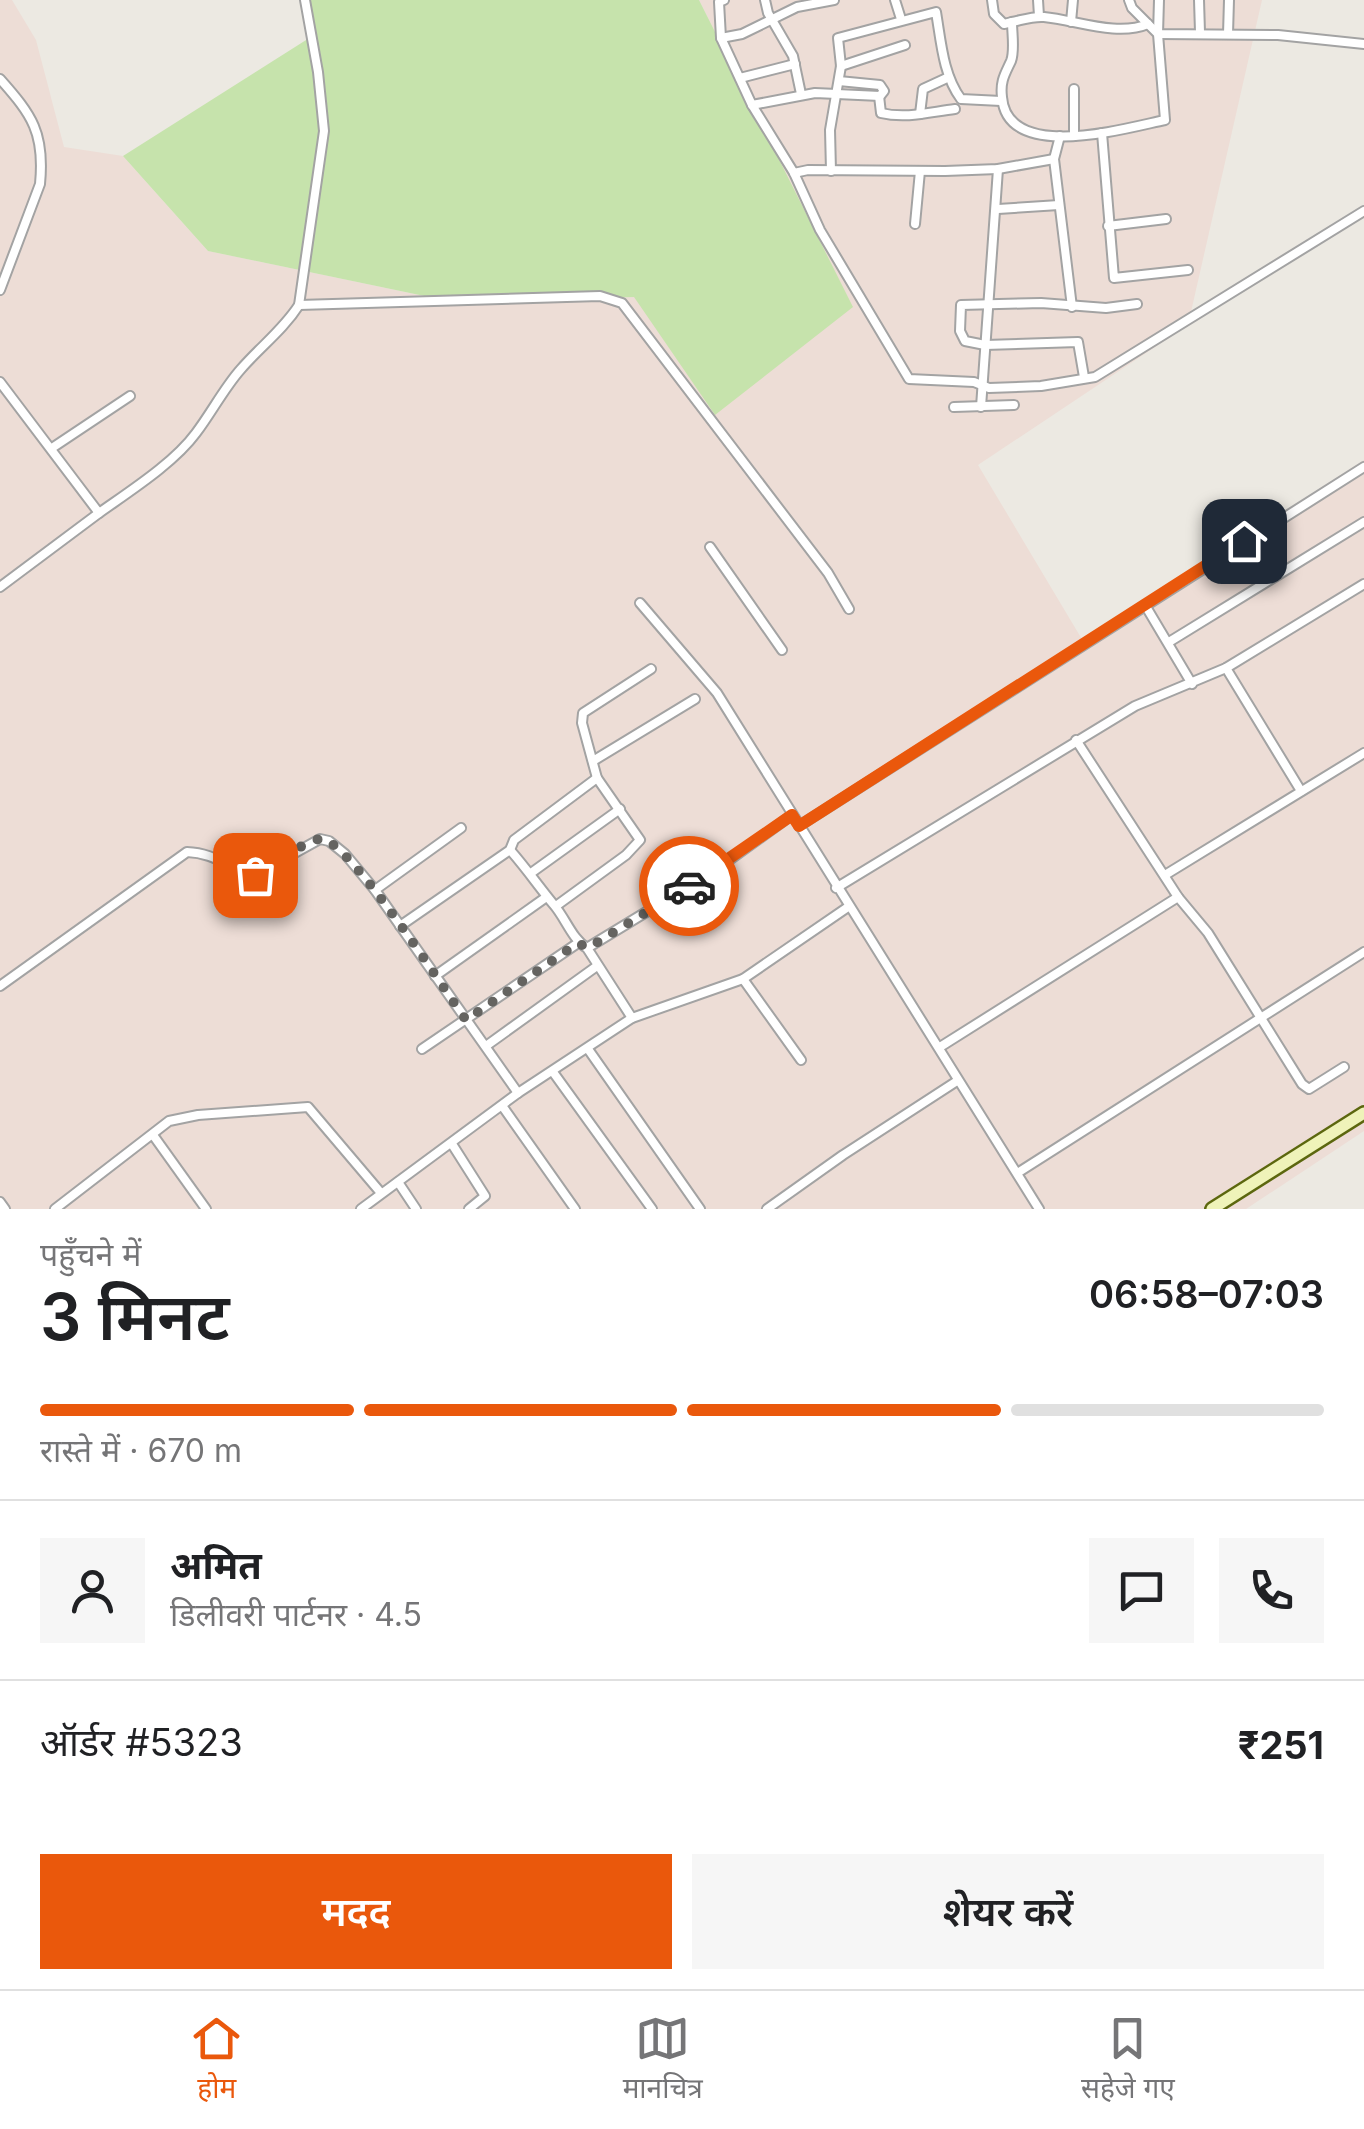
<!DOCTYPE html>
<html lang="hi">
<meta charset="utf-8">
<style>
:root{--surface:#fff;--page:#f6f6f6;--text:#202124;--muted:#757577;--line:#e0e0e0;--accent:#ea580c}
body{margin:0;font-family:Inter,"Noto Sans Devanagari",sans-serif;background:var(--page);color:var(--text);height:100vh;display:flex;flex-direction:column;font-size:38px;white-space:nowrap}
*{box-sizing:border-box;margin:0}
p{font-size:32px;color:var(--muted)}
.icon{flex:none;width:55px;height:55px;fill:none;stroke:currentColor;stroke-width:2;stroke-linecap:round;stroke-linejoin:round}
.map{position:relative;height:1209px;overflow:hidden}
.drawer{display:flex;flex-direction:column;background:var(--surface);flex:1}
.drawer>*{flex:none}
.pin{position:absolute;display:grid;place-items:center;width:85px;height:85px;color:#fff;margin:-42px;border-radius:20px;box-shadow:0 5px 15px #0006}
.courier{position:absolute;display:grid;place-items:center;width:100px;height:100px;margin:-50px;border:8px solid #ea580c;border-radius:50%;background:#fff;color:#222;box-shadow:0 2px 12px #0007}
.headline em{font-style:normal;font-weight:600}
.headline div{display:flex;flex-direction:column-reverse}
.headline{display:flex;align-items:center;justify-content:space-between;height:170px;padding:0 40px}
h1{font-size:65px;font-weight:600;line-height:75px}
.bar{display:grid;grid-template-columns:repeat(4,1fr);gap:15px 10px;align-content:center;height:120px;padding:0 40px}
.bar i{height:12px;border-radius:8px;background:var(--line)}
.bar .on{background:var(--accent)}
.bar p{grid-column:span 4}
.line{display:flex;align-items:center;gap:25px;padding:0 40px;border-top:2px solid var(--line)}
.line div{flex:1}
.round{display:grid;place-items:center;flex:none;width:105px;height:105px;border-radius:0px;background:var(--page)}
.action{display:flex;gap:20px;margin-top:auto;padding:20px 40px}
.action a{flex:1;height:115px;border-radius:0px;background:var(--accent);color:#fff;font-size:40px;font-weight:600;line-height:115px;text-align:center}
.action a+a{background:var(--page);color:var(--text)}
.tabs{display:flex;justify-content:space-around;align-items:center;height:140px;border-top:2px solid var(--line);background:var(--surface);font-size:28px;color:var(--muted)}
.tabs a{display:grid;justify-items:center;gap:5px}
.tabs .on{color:var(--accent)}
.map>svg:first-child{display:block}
.military{fill:#edddd6}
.grass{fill:#c6e3ac}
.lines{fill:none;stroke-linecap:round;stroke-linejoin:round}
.street-casing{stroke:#a3a3a3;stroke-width:12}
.secondary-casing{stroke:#5c670e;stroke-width:16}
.street{stroke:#fff;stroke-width:8}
.secondary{stroke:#eff3b9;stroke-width:11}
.done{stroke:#656461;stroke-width:10;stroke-dasharray:0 18}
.route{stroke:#ea580c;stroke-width:12}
</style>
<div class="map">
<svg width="1364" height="1209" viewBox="0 0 1364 1209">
<rect width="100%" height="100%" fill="#ece9e2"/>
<path class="military" d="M0,0H12L36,40L64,147L123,156L208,251L458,303L634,297L852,307L699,0H1262L1188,325L978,465L1083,641L1364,460V1131L1246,1209H0Z"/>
<path class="grass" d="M310,0H699L853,307L715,415L634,297L458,303L208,251L123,156L314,35Z"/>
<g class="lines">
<defs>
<g id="street">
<path d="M724,0L719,2L721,38L752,105L794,173L820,230L909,379L974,382L989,388L1041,386L1095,377L1364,211"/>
<path d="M765,0L768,13L793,56L801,94"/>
<path d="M895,0L901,19"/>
<path d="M992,0L994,14L1004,24L1012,22C1012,33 1015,51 1011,61C1005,74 1000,81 1002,97C1007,163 1126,128 1165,120L1158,34L1132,8L1129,0"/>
<path d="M1038,0L1039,16"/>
<path d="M1159,0L1158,34L1278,35L1364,44"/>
<path d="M1199,0L1200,32"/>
<path d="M1012,22C1022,20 1033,16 1044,17C1076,20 1117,37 1148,24"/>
<path d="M1071,22L1073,0"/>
<path d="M1228,34L1229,0"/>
<path d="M721,38L742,34L797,7L834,0"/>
<path d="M841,66L905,45"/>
<path d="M740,78L795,64"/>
<path d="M0,79C32,115 45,133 40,184L0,290"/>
<path d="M879,96L881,113C906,119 930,112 955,109"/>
<path d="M752,105L815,93L880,96L884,91L880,85L839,81"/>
<path d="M920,114L923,89L949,77"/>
<path d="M1102,133L1114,278L1188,270"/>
<path d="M1060,136L1054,159L1072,307"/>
<path d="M1074,136V89"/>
<path d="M831,171L830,130L841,66L838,38L936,12C941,41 943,75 961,99L1001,101"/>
<path d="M794,173L808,170L945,171L998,169L1054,159"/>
<path d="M998,209L1059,205"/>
<path d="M915,224L920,171"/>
<path d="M1108,226L1166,219"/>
<path d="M299,305L600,296L622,303L828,573L849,609"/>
<path d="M1084,377L1078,342L985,345L965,341L960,331L961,305L1041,303L1106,308L1137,304"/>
<path d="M0,382L99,513C130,491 174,463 196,433C212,412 224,388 241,369C261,346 283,330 299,305L324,131L318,72L305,0"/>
<path d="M954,407L1014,405"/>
<path d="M981,407L998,169"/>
<path d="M52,448L130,396"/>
<path d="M710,547L782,650"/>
<path d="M0,587L99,513"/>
<path d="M640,603L717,693L1039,1209"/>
<path d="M1145,605L1192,684"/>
<path d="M1169,642L1364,522"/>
<path d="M1226,668L1301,791"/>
<path d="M1076,740L1178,897L1208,933L1302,1084L1309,1089L1344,1067"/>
<path d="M593,761L695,699"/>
<path d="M799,826L1364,467"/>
<path d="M510,850C526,868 539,887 554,905C566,919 572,939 587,948L632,1018"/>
<path d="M531,873L620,809"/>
<path d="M1165,875L1364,753"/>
<path d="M836,888L1135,706L1226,668L1364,584"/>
<path d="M375,890L461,828"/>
<path d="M556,906L626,855L640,840L597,778L582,723L583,713L651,669"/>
<path d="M400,926L510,850L514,840L597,778"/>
<path d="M587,948L717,869L792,815"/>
<path d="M435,976L545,898"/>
<path d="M743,979L801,1060"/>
<path d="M0,986L187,852C216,853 229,869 255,875L320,839L329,841L345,854L375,890L518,1093"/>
<path d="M486,1046L597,966"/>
<path d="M940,1047L1178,897"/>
<path d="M422,1049L578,943"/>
<path d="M588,1049L700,1209"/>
<path d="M553,1072L652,1209"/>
<path d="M503,1107L575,1209"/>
<path d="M153,1135L206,1209"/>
<path d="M452,1144L485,1196L469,1209"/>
<path d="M1019,1172L1364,952"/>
<path d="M398,1182L416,1209"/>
<path d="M0,1202L5,1209"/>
<path d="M55,1209L169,1121L198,1115L308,1107L381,1193"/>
<path d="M361,1209L518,1093L632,1018L743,979L848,907"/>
<path d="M767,1209L843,1155L957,1081"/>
</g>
<path id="secondary" d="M1212,1209L1364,1113"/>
</defs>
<use href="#street" class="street-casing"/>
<use href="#secondary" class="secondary-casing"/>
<use href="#street" class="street"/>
<use href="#secondary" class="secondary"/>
</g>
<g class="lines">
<path class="done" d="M255,875C273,868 306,838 322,839C351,843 444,990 466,1020L578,943L588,948L689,886"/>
<path class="route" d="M689,886L792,815L799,826L1244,541"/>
</g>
</svg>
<div class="pin" style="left:255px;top:875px;background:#ea580c"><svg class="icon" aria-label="bag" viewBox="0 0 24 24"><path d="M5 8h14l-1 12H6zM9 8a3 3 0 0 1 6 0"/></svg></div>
<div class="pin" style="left:1244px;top:541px;background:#1f2937"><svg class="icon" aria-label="home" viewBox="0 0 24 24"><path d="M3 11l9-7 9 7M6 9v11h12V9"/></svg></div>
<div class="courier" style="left:689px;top:886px"><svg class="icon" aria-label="car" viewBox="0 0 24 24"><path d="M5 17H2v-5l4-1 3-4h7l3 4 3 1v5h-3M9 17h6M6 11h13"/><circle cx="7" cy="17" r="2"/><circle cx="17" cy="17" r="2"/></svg></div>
</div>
<section class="drawer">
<div class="headline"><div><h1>3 मिनट</h1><p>पहुँचने में</p></div><em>06:58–07:03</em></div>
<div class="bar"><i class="on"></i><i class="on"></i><i class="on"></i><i></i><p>रास्ते में · 670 m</p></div>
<div class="line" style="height:180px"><a class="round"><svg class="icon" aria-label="person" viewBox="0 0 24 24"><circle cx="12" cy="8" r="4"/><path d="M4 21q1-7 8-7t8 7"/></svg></a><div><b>अमित</b><p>डिलीवरी पार्टनर · 4.5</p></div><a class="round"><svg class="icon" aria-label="chat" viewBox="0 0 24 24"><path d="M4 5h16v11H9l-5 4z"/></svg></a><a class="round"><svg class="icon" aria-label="phone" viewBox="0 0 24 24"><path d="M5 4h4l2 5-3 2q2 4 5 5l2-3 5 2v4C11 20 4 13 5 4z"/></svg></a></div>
<div class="line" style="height:130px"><div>ऑर्डर #5323</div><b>₹251</b></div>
<div class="action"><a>मदद</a><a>शेयर करें</a></div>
</section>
<nav class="tabs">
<a class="on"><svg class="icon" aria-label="home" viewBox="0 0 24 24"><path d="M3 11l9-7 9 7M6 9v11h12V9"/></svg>होम</a>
<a><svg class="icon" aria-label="map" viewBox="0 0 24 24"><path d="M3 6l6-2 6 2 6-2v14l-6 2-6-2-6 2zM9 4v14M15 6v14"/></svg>मानचित्र</a>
<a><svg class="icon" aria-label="saved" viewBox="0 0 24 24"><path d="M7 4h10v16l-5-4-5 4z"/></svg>सहेजे गए</a>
</nav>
